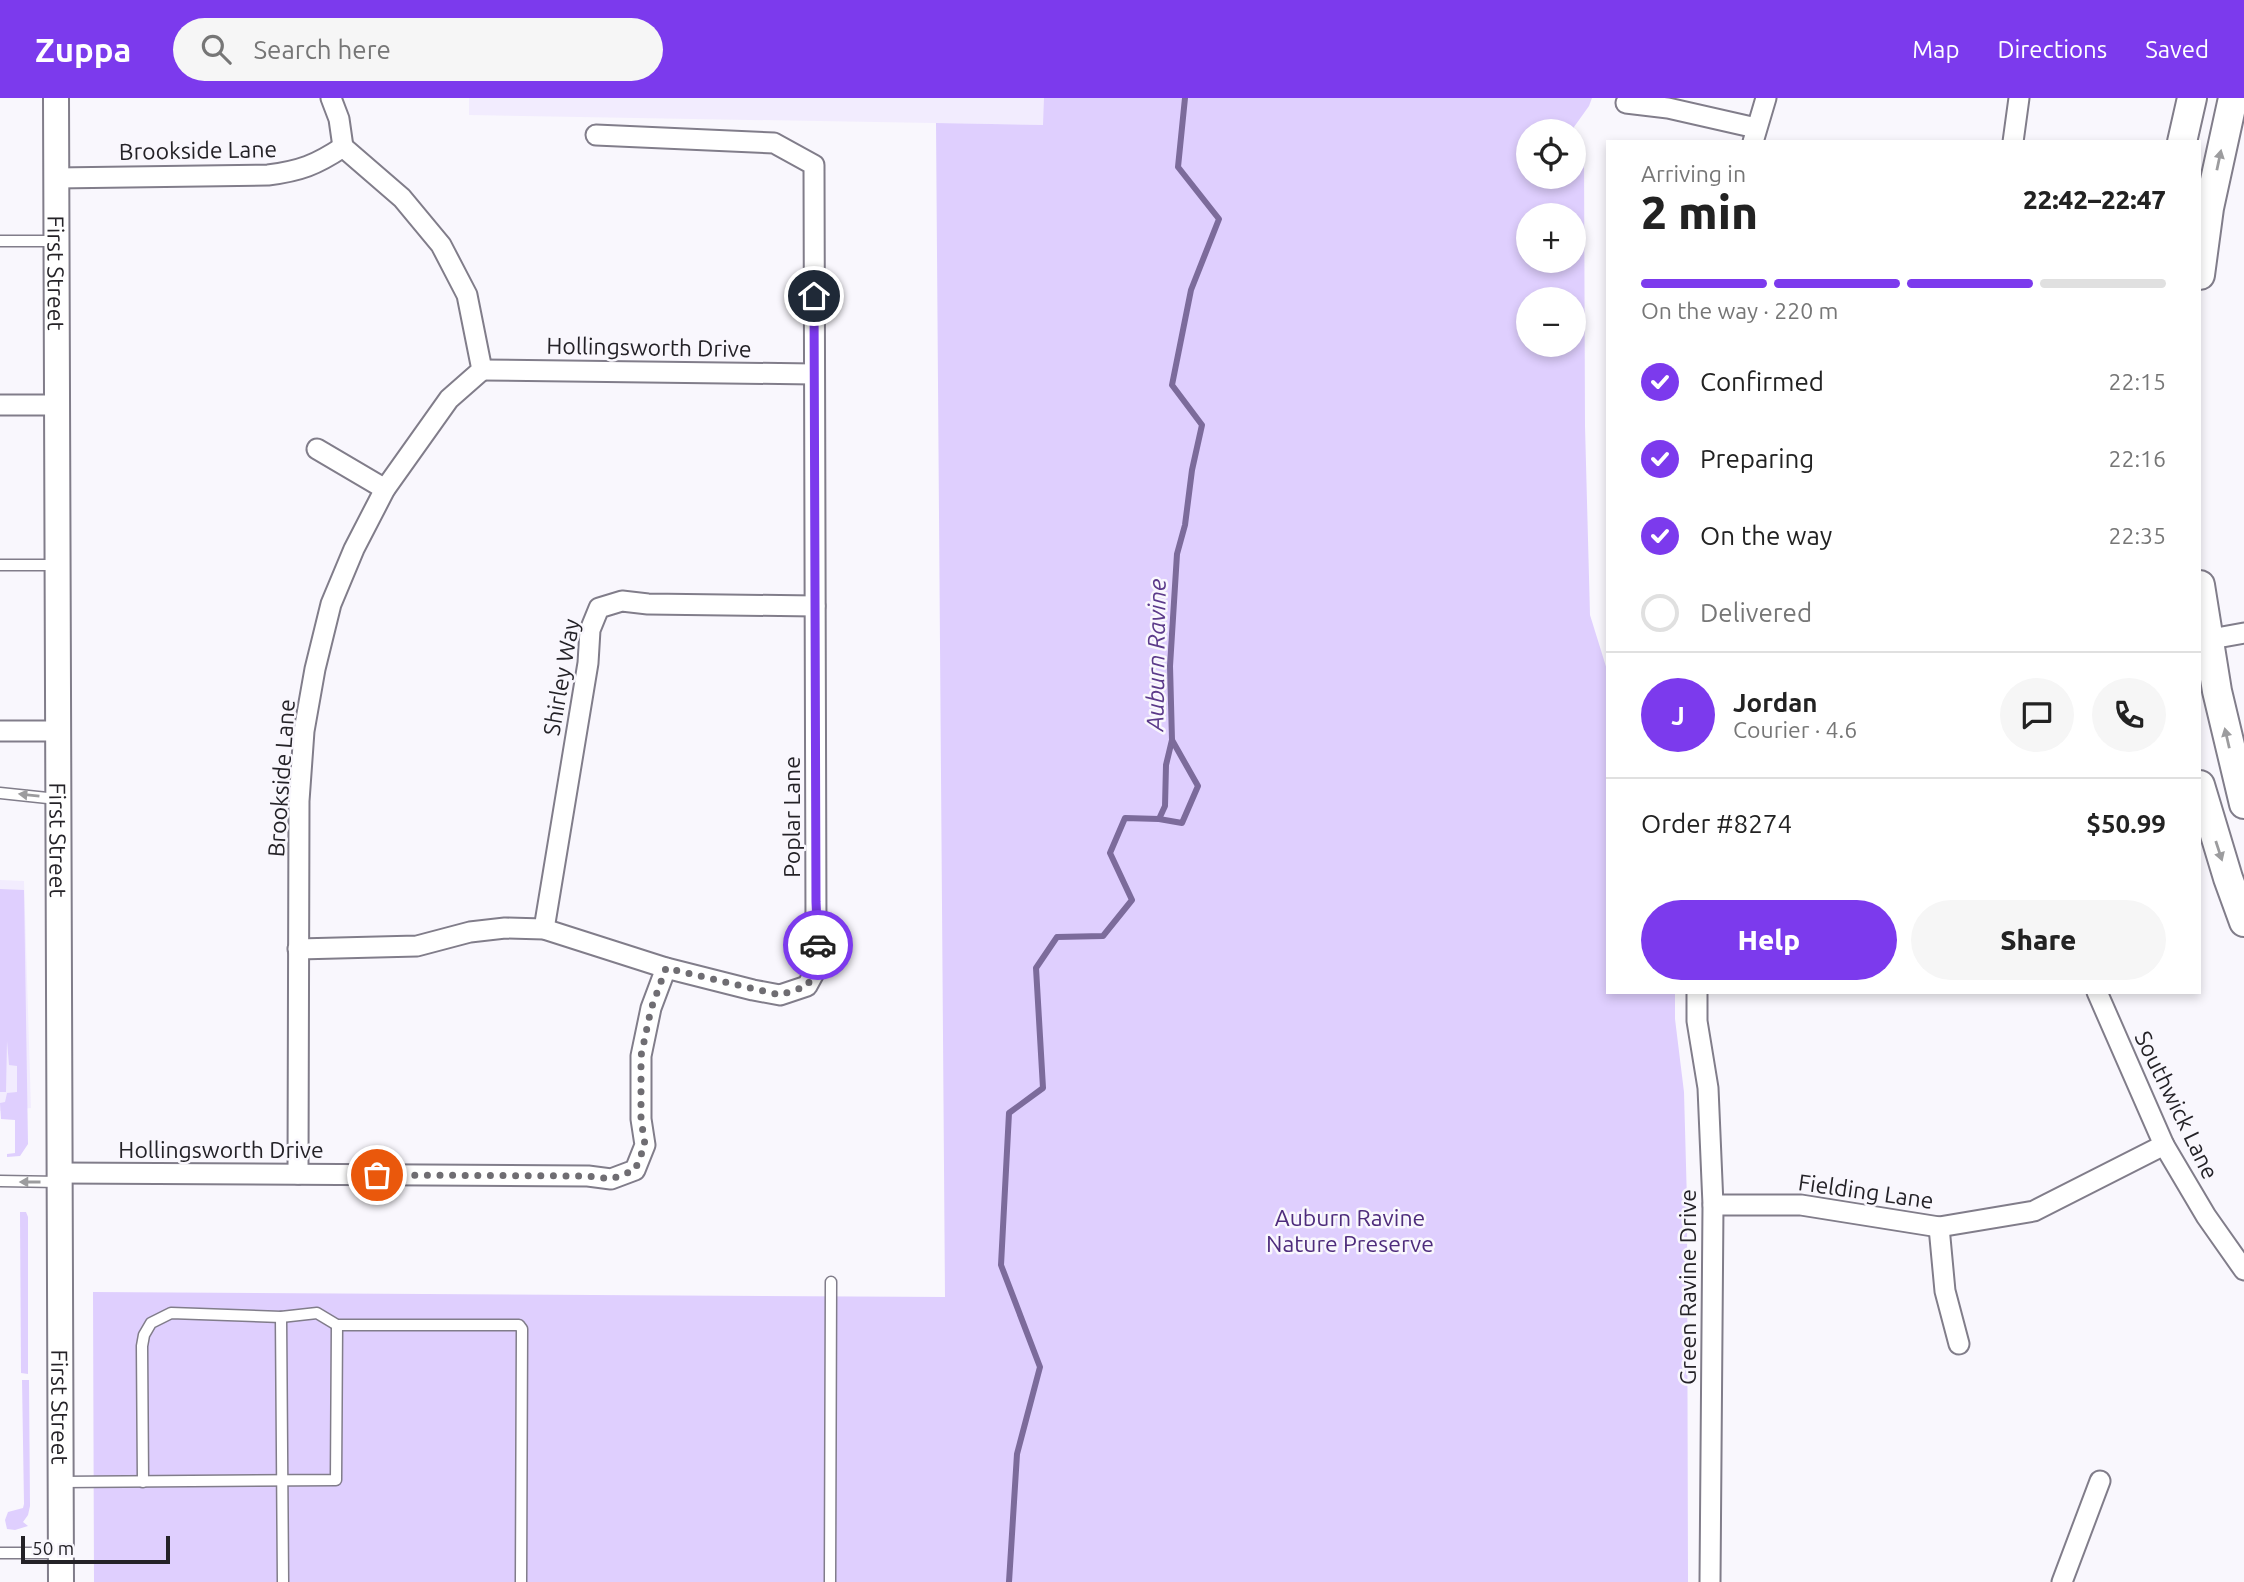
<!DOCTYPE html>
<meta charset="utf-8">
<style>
:root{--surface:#fff;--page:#f6f6f6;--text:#222;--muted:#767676;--line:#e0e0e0;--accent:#7c3aed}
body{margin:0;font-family:Ubuntu,sans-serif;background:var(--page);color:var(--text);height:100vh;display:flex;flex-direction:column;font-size:26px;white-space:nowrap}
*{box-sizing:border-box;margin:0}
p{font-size:23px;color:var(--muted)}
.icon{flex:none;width:38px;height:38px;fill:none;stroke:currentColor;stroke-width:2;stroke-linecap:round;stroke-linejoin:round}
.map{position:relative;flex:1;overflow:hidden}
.side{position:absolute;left:1606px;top:42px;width:595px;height:854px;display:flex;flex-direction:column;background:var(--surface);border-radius:0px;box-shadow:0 4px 10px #0003}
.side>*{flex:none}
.buttons{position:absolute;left:1516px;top:21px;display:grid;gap:14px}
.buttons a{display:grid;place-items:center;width:70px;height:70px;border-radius:50%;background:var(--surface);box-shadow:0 4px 10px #0003;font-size:35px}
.scale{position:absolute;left:21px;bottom:18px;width:149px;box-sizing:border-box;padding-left:7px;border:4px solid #242227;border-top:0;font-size:19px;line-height:24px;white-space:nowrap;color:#242227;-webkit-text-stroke:5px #f9f7fd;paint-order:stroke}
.pin{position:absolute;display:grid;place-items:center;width:60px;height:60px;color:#fff;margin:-30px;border:4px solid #fff;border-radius:50%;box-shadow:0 2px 7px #0007}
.courier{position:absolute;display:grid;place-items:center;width:70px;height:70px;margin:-35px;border:5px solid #7c3aed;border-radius:50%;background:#fff;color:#222;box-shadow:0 2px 9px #0007}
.summary em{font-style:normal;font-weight:800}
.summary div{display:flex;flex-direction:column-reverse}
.summary{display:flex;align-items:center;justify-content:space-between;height:119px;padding:0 35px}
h1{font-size:46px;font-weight:800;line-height:52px}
.bar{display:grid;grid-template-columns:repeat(4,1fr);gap:10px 7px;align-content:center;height:84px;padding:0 35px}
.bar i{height:9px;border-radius:5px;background:var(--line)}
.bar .on{background:var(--accent)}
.bar p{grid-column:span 4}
.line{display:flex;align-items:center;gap:18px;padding:0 35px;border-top:2px solid var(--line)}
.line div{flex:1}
.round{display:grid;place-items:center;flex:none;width:74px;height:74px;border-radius:37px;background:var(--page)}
ol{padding:0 35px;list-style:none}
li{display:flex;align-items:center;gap:21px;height:77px}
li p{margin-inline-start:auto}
li .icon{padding:7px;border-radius:50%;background:var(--accent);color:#fff;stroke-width:4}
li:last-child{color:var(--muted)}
li i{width:38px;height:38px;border:4px solid var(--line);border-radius:50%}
.cta{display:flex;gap:14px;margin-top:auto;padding:14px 35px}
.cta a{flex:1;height:80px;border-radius:42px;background:var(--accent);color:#fff;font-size:28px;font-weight:800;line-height:80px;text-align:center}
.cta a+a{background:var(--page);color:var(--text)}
header{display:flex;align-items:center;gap:42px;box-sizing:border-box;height:98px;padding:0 35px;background:var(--accent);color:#fff}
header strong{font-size:33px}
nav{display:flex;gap:38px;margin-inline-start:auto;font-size:24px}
.search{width:490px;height:63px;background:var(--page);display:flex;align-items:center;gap:18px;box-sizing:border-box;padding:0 24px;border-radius:38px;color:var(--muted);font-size:26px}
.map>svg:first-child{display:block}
.built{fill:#f2ecfe}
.green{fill:#dfcffe;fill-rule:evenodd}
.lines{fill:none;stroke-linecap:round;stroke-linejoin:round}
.stream{stroke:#7c6b9b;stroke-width:6}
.service-casing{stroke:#817d8a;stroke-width:13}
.minor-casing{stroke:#817d8a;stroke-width:23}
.tertiary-casing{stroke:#817d8a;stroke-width:28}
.secondary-casing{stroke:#817d8a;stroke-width:32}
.service{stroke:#fff;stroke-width:10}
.minor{stroke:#fff;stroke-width:19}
.tertiary{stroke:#fff;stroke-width:24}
.secondary{stroke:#fff;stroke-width:28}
.oneway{fill:#9c9c9e}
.done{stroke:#6f6d72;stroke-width:7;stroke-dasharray:0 12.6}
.route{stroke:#7c3aed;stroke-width:9}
.labels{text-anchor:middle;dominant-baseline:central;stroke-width:5;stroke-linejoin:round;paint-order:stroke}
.street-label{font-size:23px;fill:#242227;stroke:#f9f7fd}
.park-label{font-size:23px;fill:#4e2c7c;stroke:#f9f7fd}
.water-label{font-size:24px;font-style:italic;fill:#5b3a8a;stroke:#f9f7fd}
</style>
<header>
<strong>Zuppa</strong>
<div class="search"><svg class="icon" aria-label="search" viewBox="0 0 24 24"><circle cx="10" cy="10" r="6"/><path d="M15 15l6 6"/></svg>Search here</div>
<nav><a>Map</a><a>Directions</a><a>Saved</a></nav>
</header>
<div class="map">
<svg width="2244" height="1484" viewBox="0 0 2244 1484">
<rect width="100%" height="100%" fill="#f9f7fd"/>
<g class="built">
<path d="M469,0H1044V27L469,17Z"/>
<path d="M0,782L24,783L31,1010L0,1013Z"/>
</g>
<g class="green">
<path d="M1044,0H1592L1589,8L1574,29L1576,51L1584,54L1585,328L1590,517L1608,575V894H1675V921L1684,994L1687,1104L1688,1484H94L93,1194L945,1199L936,25L1043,27ZM1528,33H1573V79H1528ZM1528,117H1573V163H1528ZM1528,201H1573V247H1528Z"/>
<path d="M0,791L24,792L28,1046L20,1058L7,1059V1056L15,1055V1022L1,1021L0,1005L5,1004L7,995L17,994V968L9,967L7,943L6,994H0Z"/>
<path d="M20,1114H26L28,1119V1276L21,1275Z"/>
<path d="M22,1282H29L30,1408L28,1417L23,1424L28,1428L15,1432L7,1431L5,1422L8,1414L23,1410L24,1406Z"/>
</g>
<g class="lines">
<g class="stream">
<path d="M1159,721L1165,708L1166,667L1172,642"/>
<path d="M1009,1484L1017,1356L1040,1269L1001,1167L1009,1015L1043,990L1036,870L1057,839L1103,838L1132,802L1110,755L1125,720L1159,721L1182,725L1198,688L1172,642L1170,568L1177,456L1185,427L1192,372L1202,327L1172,287L1191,192L1219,121L1178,69L1185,0"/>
</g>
<defs>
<g id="service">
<path d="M0,143H55"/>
<path d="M0,467H55"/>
<path d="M0,695L57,701"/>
<path d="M0,1083L59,1084"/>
<path d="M281,1219L283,1484"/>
<path d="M61,1384L336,1382L337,1227"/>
<path d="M143,1384L142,1248L144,1237L151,1225L171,1215L281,1219L317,1215L337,1227H519L522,1231L521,1484"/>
<path d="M0,1455H59"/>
<path d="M830,1484L831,1184"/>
</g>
<g id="minor">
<path d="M331,0L339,21L343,49"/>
<path d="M1626,5L1668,10L1756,30"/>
<path d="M1753,44L1766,0"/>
<path d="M2013,44L2019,0"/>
<path d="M56,80L268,77C300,73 316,67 343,49"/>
<path d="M482,272L814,276"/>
<path d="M0,307H56"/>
<path d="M317,351L385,391"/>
<path d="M2200,543L2244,535"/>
<path d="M0,633H57"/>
<path d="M544,831L588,565L590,532L599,510L622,503L648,506L815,508"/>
<path d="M298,851L417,848L470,834L505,830L544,831L666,870L753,892L780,897L807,888L820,864L816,831L814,67L774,45L596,37"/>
<path d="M1697,894V923L1708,990L1713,1107L1710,1484"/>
<path d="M2097,894L2164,1047L2206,1118L2244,1172"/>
<path d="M59,1075L588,1078L611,1081L635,1072L645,1047L641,1021V958L651,910L666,870"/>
<path d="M298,1076L299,703L304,633L315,571L331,506L354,451L385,391L449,301L482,272L467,197L441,147L402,100L343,49"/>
<path d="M1713,1107H1801L1939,1129L2034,1113L2164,1047"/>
<path d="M1939,1129L1945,1193L1959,1246"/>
<path d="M2062,1484L2100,1383"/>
</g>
<g id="tertiary">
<path id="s1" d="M56,0L61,1484"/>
</g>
<g id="secondary">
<path d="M2182,44L2192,0"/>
<path d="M2200,177L2209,110L2233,0"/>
<path d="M2200,487L2217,593L2244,706"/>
<path d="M2200,687L2228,780L2244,824"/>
</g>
</defs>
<use href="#service" class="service-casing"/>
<use href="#minor" class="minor-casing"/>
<use href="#tertiary" class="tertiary-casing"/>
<use href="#secondary" class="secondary-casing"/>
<use href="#service" class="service"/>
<use href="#minor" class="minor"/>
<use href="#tertiary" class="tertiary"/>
<use href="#secondary" class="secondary"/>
</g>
<defs><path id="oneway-solid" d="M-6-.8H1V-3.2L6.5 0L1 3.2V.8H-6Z" transform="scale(1.75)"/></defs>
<g class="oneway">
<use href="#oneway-solid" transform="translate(2219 62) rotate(-78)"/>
<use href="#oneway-solid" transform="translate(2227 640) rotate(-103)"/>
<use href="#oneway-solid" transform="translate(29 697) rotate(-174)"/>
<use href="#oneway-solid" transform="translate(2219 753) rotate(72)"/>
<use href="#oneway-solid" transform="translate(30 1084) rotate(-180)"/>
</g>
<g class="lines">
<path class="done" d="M377,1077L588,1078L611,1081L635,1072L645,1047L641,1021V958L651,911L666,870L780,897L807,888L820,864L818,847"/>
<path class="route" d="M814,198L816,804L818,847"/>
</g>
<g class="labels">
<g class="street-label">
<text transform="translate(198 52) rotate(-1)">Brookside Lane</text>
<text stroke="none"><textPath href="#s1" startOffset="175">First Street</textPath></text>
<text transform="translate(649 249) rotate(1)">Hollingsworth Drive</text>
<text transform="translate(561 579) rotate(-80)">Shirley Way</text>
<text transform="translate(281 680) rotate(-86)">Brookside Lane</text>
<text transform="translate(791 719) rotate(-90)">Poplar Lane</text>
<text stroke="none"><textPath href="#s1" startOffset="742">First Street</textPath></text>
<text transform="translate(2177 1007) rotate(64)">Southwick Lane</text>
<text x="221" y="1051">Hollingsworth Drive</text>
<text transform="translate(1866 1093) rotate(8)">Fielding Lane</text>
<text transform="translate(1687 1189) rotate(-90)">Green Ravine Drive</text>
<text stroke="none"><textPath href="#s1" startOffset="1309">First Street</textPath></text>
</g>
<g class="park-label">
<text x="1350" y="1119">Auburn Ravine<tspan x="1350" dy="26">Nature Preserve</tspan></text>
</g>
<g class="water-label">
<text transform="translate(1156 557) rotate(-89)">Auburn Ravine</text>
</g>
</g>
</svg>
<div class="buttons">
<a><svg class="icon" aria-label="locate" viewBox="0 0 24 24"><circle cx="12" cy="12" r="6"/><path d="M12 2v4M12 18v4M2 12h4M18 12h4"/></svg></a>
<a>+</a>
<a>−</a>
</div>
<div class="scale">50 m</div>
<div class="pin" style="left:377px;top:1077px;background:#ea580c"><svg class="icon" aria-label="bag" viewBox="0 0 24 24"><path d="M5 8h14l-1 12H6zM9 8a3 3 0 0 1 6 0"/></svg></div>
<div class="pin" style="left:814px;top:198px;background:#1f2937"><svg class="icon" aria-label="home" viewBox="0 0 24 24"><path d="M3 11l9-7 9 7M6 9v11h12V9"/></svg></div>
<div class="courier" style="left:818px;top:847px"><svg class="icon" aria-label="car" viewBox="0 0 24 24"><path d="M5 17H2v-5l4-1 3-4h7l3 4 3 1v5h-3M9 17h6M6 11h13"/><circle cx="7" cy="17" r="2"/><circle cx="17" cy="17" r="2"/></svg></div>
<section class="side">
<div class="summary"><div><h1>2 min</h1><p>Arriving in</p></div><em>22:42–22:47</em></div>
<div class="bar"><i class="on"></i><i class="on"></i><i class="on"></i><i></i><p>On the way · 220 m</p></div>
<ol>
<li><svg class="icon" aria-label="check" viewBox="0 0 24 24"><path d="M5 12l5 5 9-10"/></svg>Confirmed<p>22:15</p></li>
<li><svg class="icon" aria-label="check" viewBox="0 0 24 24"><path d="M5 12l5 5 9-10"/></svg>Preparing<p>22:16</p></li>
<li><svg class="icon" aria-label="check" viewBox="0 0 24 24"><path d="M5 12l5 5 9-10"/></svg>On the way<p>22:35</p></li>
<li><i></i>Delivered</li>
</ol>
<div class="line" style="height:126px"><b class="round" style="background:var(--accent);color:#fff">J</b><div><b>Jordan</b><p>Courier · 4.6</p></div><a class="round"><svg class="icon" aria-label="chat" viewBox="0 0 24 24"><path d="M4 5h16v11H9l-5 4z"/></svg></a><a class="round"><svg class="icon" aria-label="phone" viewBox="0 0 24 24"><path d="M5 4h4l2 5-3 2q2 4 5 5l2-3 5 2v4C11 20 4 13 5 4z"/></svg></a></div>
<div class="line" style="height:91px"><div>Order #8274</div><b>$50.99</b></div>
<div class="cta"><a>Help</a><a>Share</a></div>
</section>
</div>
